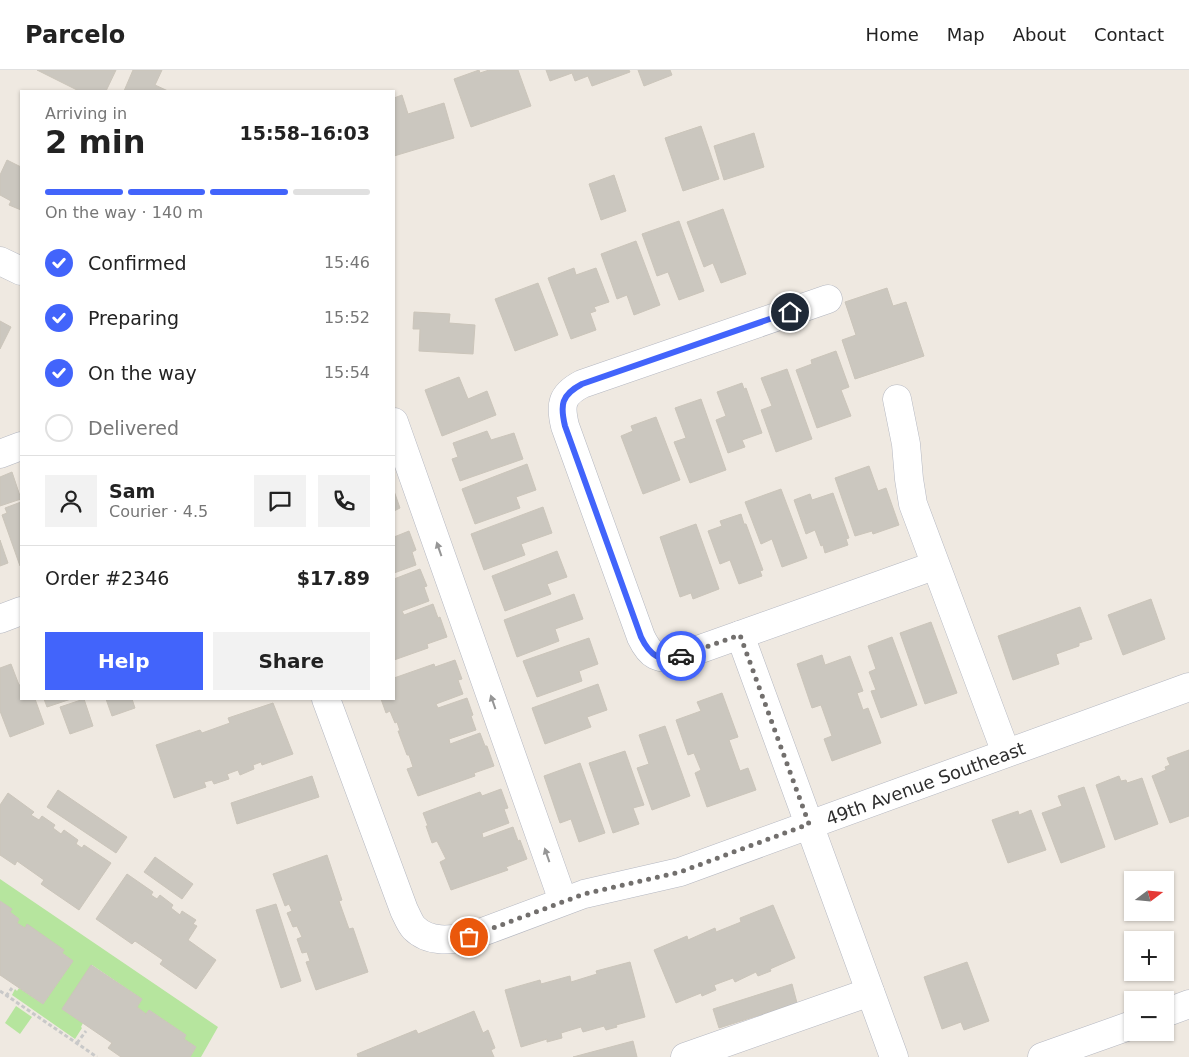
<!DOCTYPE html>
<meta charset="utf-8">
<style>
:root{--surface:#fff;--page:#f2f2f2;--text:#222;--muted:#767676;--line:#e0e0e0;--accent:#4264fb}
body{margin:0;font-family:"DejaVu Sans",sans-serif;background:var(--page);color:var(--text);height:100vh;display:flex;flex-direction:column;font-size:19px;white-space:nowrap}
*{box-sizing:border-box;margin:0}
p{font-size:16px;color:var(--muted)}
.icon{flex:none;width:28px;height:28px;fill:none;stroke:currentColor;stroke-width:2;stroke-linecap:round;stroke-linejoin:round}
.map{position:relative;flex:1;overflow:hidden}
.details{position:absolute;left:20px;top:20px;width:375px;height:610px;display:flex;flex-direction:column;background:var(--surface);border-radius:0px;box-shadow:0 1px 4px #0004}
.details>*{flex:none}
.needle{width:32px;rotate:74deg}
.buttons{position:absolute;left:1124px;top:801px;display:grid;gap:10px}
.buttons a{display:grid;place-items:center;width:50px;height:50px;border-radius:0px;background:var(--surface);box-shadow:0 1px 4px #0004;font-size:25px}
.pin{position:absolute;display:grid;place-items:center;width:42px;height:42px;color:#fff;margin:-21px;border:2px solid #fff;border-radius:50%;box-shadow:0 1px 5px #0007}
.courier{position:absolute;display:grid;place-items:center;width:50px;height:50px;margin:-25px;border:4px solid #4264fb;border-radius:50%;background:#fff;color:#222;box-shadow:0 1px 6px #0007}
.headline em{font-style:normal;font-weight:800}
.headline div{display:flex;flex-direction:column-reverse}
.headline{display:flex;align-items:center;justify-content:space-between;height:85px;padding:0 25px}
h1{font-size:32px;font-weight:800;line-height:38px}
.bar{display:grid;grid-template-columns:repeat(4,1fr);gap:8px 5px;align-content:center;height:60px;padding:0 25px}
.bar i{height:6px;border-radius:4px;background:var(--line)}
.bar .current{background:var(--accent)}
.bar p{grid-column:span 4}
.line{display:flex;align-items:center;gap:12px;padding:0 25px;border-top:1px solid var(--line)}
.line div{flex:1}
.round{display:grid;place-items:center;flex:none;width:52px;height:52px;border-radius:0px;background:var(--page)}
ol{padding:0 25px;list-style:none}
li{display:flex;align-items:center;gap:15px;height:55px}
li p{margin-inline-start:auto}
li .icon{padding:5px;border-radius:50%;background:var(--accent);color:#fff;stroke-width:4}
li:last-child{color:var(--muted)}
li i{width:28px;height:28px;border:2px solid var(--line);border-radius:50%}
.action{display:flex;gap:10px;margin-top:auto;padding:10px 25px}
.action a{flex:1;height:58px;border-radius:0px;background:var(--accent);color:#fff;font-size:20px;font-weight:800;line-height:58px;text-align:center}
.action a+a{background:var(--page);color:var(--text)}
header{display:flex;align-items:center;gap:30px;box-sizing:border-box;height:70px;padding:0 25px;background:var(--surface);border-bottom:1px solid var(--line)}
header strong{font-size:24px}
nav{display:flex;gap:28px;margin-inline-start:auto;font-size:18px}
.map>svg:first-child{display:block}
.green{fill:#b6e59e}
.building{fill:#cbc7bf;stroke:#cbc5ba}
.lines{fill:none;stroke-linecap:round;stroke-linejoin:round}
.minor-casing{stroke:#b4b7c1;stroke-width:29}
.path{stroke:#c9c9c9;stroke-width:3;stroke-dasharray:4 2.5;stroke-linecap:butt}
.minor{stroke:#fff;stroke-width:28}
.oneway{fill:#969696}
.done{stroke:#726f6d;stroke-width:5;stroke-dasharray:0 9}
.route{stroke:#4264fb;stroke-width:6}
.labels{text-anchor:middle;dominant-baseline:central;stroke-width:5;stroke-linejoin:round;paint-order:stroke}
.street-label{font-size:18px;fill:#2e2e2e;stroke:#fff}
</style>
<header>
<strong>Parcelo</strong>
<nav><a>Home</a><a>Map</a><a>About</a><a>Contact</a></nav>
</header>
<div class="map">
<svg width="1189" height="987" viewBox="0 0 1189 987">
<rect width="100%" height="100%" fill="#efe9e1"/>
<g class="green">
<path d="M0,809L218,957L201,987H190L196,977L184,969L186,965L149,940L146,944L137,937L142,929L92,895L62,939L83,953L81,957L82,958L75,969L12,925L15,919L17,921L19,918L43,934L73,891L62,883L64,880L28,855L25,858L17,853L19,849L10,842L11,839L0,831Z"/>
<path d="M16,936L32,947L20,964L5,953Z"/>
</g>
<g class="building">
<path d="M37,0H116L106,21H79Z"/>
<path d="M133,0H162L155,15L168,21H124Z"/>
<path d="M479,0L480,3L489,0H518L531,36L471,57L454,9Z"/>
<path d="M546,0H629L630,2L592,16L588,6L575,11L572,3L550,11Z"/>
<path d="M638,0H670L672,5L644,16Z"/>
<path d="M402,25L408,44L444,33L454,68L394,86V28Z"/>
<path d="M701,56L719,109L683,121L665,68Z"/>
<path d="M754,63L764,97L724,110L714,76Z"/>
<path d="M7,90L21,97V140L9,135L11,131L0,125V105Z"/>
<path d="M614,105L626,141L601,150L589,114Z"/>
<path d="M723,139L746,204L721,213L713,193L704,197L687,152Z"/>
<path d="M679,151L704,221L679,230L668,202L657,206L642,164Z"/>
<path d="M636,171L660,235L634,245L627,225L617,229L601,184Z"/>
<path d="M574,198L576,205L596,198L609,232L594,237L596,241L590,243L596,260L571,269L548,208Z"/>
<path d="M538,213L558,265L515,281L495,229Z"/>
<path d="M887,218L893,236L906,232L924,286L855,309L842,270L856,265L845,232Z"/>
<path d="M414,242L450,244L449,253L475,255L473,284L419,281L420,259H413Z"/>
<path d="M0,251L11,257L0,279Z"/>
<path d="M836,281L849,317L841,320L851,346L817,358L796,300L812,294L811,290Z"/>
<path d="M787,299L812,369L776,382L761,340L772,336L761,308Z"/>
<path d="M459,307L468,329L487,321L496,345L442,366L425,320Z"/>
<path d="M742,313L744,319L746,318L762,363L742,370L745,377L728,383L716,350L726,346L717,322Z"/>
<path d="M701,329L726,400L690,413L674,372L686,368L675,338Z"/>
<path d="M656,347L680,410L643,424L621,366L633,361L631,356Z"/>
<path d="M487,361L491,370L514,363L523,389L460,411L452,389L458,387L453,373Z"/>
<path d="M527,394L536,420L516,427L520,438L475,454L462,419Z"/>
<path d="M869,396L878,421L886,418L899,455L873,464L872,461L855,466L835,408Z"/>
<path d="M12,402L21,429L0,436V407Z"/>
<path d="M781,419L807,488L782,497L772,469L761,474L745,432Z"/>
<path d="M394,421L400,438L394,441Z"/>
<path d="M833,423L849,468L846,469L848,475L825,483L823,475L821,476L815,460L806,464L794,430L810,424L812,430Z"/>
<path d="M21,432V495L20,496L2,445L7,443L5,438Z"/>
<path d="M543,437L552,463L521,474L525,485L484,500L471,464Z"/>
<path d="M741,444L744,454H746L763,500L760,501L762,506L739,514L730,490L720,494L708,461L722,456L720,451Z"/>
<path d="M696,454L719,519L693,529L691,523L680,527L660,467Z"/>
<path d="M409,461L416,480L412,482L416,495L394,503V467Z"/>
<path d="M0,470L8,493L0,496Z"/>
<path d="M557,481L567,507L547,514L551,524L505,541L492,506Z"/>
<path d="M420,499L427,516L424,517L429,531L402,541L404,545L433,534L438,548L440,547L447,567L427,574L428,578L394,590V509Z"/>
<path d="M574,524L583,549L555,559L559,571L517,587L504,550Z"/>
<path d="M1151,529L1165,569L1123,585L1108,545Z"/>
<path d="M1080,537L1092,569L1079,573V576L1056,584L1059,594L1013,610L998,566Z"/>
<path d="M931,552L957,623L925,634L900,563Z"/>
<path d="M892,567L917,635L881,648L871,621L876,620L869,602L876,599L868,576Z"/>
<path d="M589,568L598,594L579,601L582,611L537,627L523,591Z"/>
<path d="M822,585L825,595L850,586L863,621L857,623L863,640L868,638L881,673L832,691L824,669L832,666L821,635L812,638L797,594Z"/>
<path d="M455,590L462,609L458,610L463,624L436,634L438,638L467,628L473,645L471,646L476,660L449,669L450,674L480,663L485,676H487L494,696L474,703L475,706L418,726L407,699L413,697L409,685H407L398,661H400L397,652L395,653L390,641L386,643L381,629H394V608L434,594L435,597Z"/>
<path d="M11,594L19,615H21V629H35L44,654L10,667L0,641V598Z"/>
<path d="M598,614L607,640L587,647L591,657L545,674L532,638Z"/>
<path d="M722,623L738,667L729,670L740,701L748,698L756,720L707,737L695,703L701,700L694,683L688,685L676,650L701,641L697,632Z"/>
<path d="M44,629H71L47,637Z"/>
<path d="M84,629L93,656L70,664L60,637Z"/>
<path d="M106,629H132L135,638L112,646Z"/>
<path d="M273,633L293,684L262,695L261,692L253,695L254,699L240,705L238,700L227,704L229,709L214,714L212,710L204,712L206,717L174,728L156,675L200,660L202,663L230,653L228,648Z"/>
<path d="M665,656L690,726L652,740L637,698L649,694L639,665Z"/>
<path d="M1189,680V746L1170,753L1152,706L1166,700L1165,697L1170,695L1167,688Z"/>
<path d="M625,681L644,735L633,738L639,754L613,763L589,693Z"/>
<path d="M580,693L605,763L579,772L571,749L560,753L544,706Z"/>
<path d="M312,706L319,727L237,754L231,733Z"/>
<path d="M1119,706L1121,711L1126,710L1127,713L1142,708L1158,754L1115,770L1096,715Z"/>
<path d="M1084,717L1105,777L1061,793L1042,743L1062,736L1058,726Z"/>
<path d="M501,719L508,738L504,739L509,753L482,763L483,768L513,757L518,771L520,770L527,789L506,797L508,800L451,820L440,792L446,789L437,771L432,773L426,756H428L423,743L480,722L482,726Z"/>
<path d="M58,720L127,767L116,783L47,737Z"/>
<path d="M8,723L34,742L31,745L39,750L42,746L55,755L53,758L61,764L64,760L78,770L76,774L82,778L84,775L111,793L79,840L41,814L44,810L17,791L15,795L0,785V735Z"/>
<path d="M1031,740L1046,780L1008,793L992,750L1018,741L1019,745Z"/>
<path d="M327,785L342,830L339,831L349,859L353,858L368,902L316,920L306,892L310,891L307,882L302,883L297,869L302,867L297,856L293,857L287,843L292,841L289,834L285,836L273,804Z"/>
<path d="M155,787L193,814L182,829L144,802Z"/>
<path d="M127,804L153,822L151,825L157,829L160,825L173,835L171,838L180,845L182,841L196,850L193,854L197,856L188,870L216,890L196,919L160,894L163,890L135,871L132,874L96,849Z"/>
<path d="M0,831L12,839L10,842L19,849L17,853L25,858L27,854L64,880L62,883L73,891L43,934L0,905Z"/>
<path d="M276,834L301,911L281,918L256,840Z"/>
<path d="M773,835L795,888L770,899L771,901L758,906L756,902L735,912L733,908L714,915L716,920L702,926L701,923L676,933L654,880L687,866L688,870L715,858L716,862L741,852L740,848Z"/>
<path d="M630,892L645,947L616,955L617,957L606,960L604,956L583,962L581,957L561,963L562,968L547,972V969L521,977L505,920L540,910L541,914L570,906L571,912L597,904L596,901Z"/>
<path d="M967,892L989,951L964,960L961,952L942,959L924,907Z"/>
<path d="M91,895L142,929L137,937L146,944L149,940L186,965L184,969L196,977L190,987H121L108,978L112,973L62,939Z"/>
<path d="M792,914L797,933L719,958L713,939Z"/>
<path d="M474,941L483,963L488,960L495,978L491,980L494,987H358L357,984L416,960L418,964Z"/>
<path d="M633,971L637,987H573Z"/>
</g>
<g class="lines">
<defs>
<g id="minor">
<path d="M0,191L21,201"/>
<path d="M828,229L582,314C561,325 560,335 565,356L641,567C650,586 658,590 678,587L925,499"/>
<path d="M897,329L906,374L909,409L913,434L1006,683"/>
<path d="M394,352L563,831"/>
<path d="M0,384L21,376"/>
<path d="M0,549L21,541"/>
<path d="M740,565L894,987"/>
<path id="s1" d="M326,629L404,840C407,846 410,854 414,858C429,873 450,870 469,867L584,824L680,802L1189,617"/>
<path d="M1165,943L1189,934"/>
<path d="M685,987L870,922"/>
<path d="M1042,987L1132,955"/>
</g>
</defs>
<use href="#minor" class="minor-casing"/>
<g class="path">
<path d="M0,921L97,987"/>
<path d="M6,926L12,918"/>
<path d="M77,973L86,961"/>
</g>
<use href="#minor" class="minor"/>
</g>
<defs><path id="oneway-solid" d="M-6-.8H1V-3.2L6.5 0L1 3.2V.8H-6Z" transform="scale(1.25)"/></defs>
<g class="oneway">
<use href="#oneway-solid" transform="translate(439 479) rotate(-109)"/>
<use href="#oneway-solid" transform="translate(493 632) rotate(-109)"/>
<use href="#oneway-solid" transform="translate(547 785) rotate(-109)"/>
</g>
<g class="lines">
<path class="done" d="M469,867L584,824L680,802L809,754L740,565L681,586"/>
<path class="route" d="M681,586C661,593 650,586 641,567L565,356C560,335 561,325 582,314L790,242"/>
</g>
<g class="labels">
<g class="street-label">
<text stroke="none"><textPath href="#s1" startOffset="786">49th Avenue Southeast</textPath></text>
</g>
</g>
</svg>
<div class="buttons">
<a><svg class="needle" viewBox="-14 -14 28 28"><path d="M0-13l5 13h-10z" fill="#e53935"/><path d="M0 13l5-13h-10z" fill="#767676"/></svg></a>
<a>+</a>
<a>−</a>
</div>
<div class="pin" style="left:469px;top:867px;background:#ea580c"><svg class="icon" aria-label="bag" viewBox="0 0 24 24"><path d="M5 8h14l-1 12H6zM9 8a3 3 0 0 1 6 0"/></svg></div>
<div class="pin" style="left:790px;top:242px;background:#1f2937"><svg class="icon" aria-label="home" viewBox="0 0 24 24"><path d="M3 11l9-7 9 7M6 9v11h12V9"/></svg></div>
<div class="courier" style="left:681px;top:586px"><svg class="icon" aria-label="car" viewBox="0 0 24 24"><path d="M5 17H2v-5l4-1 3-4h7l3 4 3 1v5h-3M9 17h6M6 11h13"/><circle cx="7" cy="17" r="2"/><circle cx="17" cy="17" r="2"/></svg></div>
<section class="details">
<div class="headline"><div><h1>2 min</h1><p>Arriving in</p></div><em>15:58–16:03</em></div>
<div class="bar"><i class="current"></i><i class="current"></i><i class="current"></i><i></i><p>On the way · 140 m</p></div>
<ol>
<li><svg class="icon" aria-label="check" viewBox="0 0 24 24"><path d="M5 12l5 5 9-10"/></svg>Confirmed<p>15:46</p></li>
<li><svg class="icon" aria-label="check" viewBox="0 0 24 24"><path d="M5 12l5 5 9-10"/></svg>Preparing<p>15:52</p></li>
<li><svg class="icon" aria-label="check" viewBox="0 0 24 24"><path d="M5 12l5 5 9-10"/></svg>On the way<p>15:54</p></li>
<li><i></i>Delivered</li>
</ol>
<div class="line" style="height:90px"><a class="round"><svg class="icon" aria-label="person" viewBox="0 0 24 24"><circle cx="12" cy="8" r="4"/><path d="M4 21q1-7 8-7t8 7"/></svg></a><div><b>Sam</b><p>Courier · 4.5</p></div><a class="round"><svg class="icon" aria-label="chat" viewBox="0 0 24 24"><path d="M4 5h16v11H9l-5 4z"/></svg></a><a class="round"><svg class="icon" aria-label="phone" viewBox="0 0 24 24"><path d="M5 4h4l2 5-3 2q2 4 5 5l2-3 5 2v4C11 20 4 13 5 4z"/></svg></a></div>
<div class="line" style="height:65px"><div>Order #2346</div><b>$17.89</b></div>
<div class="action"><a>Help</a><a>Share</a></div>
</section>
</div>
